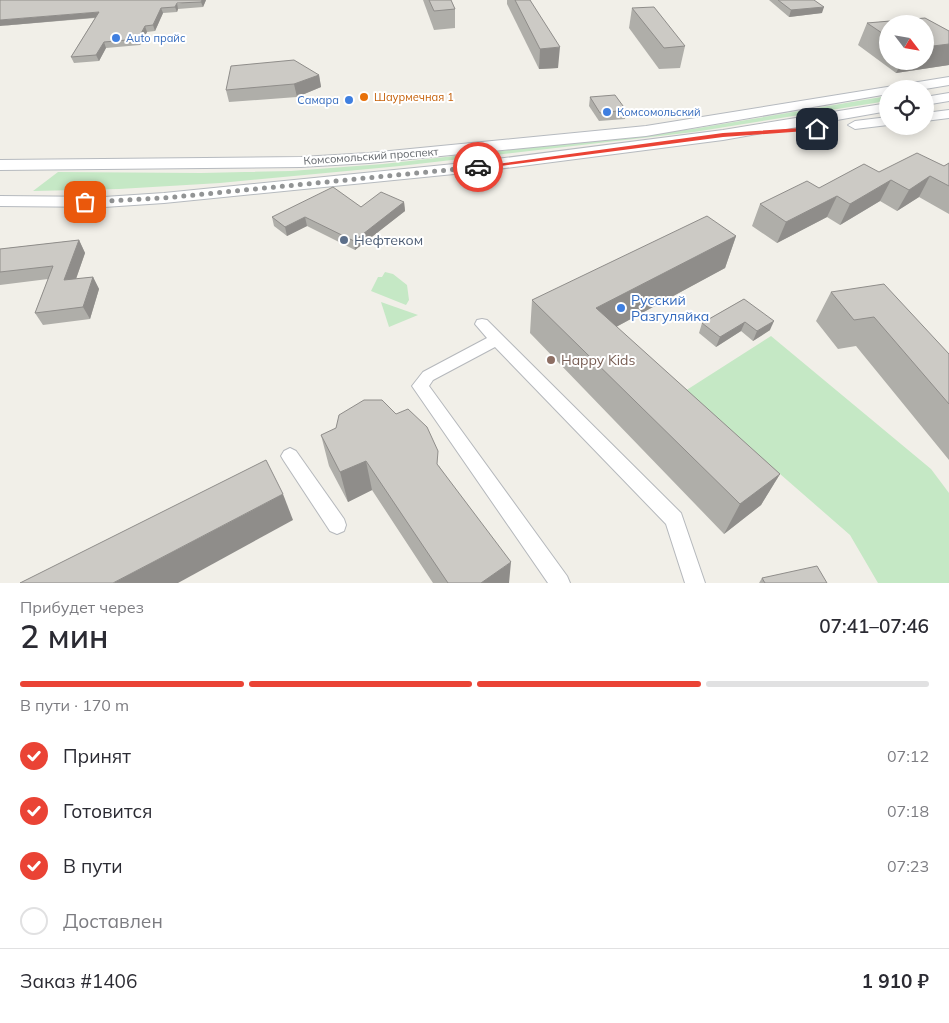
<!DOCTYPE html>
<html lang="ru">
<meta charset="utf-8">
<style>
:root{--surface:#fff;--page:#f2f2f3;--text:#2b2b33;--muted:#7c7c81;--line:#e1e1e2;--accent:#ea4335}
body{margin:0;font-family:Mulish,sans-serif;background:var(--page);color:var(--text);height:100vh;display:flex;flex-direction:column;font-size:19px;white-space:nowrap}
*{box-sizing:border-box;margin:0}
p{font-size:16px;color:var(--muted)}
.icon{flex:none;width:28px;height:28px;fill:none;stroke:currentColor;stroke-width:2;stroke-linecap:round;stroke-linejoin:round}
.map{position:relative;height:583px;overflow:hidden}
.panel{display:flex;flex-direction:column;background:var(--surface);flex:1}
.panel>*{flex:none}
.needle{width:32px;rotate:121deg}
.tools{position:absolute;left:879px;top:15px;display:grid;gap:10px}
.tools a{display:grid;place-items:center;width:55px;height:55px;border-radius:50%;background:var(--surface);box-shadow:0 2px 12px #0003;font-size:25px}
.pin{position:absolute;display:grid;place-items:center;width:42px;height:42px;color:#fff;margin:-21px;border-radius:10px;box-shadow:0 2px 8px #0006}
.courier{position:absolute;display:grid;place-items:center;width:50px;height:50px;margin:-25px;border:4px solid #ea4335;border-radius:50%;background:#fff;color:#222;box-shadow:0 1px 6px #0007}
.head em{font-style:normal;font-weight:600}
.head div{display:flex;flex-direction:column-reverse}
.head{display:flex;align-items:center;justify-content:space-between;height:85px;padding:0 20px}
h1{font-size:32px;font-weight:600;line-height:38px}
.bar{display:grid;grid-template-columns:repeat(4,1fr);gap:8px 5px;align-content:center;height:60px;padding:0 20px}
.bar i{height:6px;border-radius:4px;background:var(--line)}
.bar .active{background:var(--accent)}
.bar p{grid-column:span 4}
.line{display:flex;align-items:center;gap:12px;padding:0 20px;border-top:1px solid var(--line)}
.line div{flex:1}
ol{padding:0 20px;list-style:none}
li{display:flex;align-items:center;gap:15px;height:55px}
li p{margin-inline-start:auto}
li .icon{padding:5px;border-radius:50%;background:var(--accent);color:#fff;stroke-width:4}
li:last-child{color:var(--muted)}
li i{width:28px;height:28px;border:2px solid var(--line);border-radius:50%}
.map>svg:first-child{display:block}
.green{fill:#c5e8c5}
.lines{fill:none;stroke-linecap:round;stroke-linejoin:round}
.street-casing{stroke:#b5b8bc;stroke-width:2}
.secondary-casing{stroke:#b6babf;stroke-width:2}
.street{fill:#fff;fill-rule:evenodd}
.secondary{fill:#fff;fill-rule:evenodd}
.wall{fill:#afaea9;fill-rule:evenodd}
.shaded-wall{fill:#8f8d8a}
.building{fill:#cccac5;stroke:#8f8d8a}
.route{fill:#ea4335}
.done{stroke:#929495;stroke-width:5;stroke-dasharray:0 9}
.shop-dot{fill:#3f7fe0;stroke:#fff;stroke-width:2}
.food-dot{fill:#e8710a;stroke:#fff;stroke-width:2}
.service-dot{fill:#5c6f8a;stroke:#fff;stroke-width:2}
.education-dot{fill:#8d6e63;stroke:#fff;stroke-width:2}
.labels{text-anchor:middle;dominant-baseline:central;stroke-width:4;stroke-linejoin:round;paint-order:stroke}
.far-shop-label{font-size:11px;fill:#366cbe;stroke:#fff;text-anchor:start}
.far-food-label{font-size:11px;fill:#c56008;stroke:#fff;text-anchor:start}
.far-street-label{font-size:11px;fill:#5f6368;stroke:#fff}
.service-label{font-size:14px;fill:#4e5e75;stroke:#fff;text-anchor:start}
.shop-label{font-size:14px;fill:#366cbe;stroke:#fff;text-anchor:start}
.education-label{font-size:14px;fill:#785e54;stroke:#fff;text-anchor:start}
</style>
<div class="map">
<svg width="949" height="583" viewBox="0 0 949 583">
<rect width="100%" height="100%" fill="#f1efe8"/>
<g class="green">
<path d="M887,96V101L694,132L400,166L220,183L119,189L33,191L58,172L201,173L291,171L383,164L693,129Z"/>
<path d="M385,272L393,274L407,285L409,300L406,305L371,291L378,277H382Z"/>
<path d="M381,302L418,315L389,327Z"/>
<path d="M771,336L931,469L949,493V583H878L850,535L685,391Z"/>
</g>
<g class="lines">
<defs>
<g id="street">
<path d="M482,319L487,320L681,513L705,583H685L666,524L495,347L433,380L429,386L567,576L570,583H548L412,386L423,372L487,338L475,324L477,320Z"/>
<path d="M290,448L296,451L344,519L346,525L344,531L337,534L330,531L284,461L281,456L284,451Z"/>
</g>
<g id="secondary">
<path d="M949,77V85L925,89H888V94L646,136L369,163L301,167L0,170V160L301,157L369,153L646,126Z"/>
<path d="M949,93V101L925,105V97Z"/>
<path d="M888,103V111L723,140L474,172L164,203L104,207L0,206V196L104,197L164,193L474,162L723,130Z"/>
<path d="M949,110V118L925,121V113Z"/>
<path d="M888,117V125L855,129L848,125L855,121Z"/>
</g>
</defs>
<use href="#street" class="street-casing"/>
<use href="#secondary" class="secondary-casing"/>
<use href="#street" class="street"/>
<use href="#secondary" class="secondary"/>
</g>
<g class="wall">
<path d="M206,0L203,7L178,9L177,12L163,13L155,31L147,32L140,45L106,48L99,61L74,63L71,57L95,18L0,26Z"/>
<path d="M423,0H451L455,9V28L434,30Z"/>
<path d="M507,0H530L558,68L539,69L507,4Z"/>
<path d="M769,0H814L822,13L789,17Z"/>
<path d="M632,8L685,46L680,68L659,69L629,28Z"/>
<path d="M925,18L949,31V65L896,73L858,45L867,23ZM888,24H925V61H888Z"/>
<path d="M319,75L321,87L297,97L229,102L226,90Z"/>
<path d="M590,97L626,110L625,119L599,121L589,106Z"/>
<path d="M949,163V214L919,197L897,211L880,201L840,225L827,217L777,243L752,226L760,204L879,172L944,166Z"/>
<path d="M404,202L405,211L355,250L307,226L287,236L274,226L272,217Z"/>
<path d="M736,236L725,268L616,327L780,474L761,505L724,534L530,333L532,300Z"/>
<path d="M79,240L85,253L76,279L93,277L99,289L90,319L43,325L35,313L48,279L0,285V249Z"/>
<path d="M831,292L949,354V460L856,346L838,349L816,321Z"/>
<path d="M744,299L770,330L753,341L741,331L716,347L699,333L702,323Z"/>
<path d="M321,435L439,466L509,583H433L372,490L348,502L329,466Z"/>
<path d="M762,578L827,583H759Z"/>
</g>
<g class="shaded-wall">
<path d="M202,0H206L203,7L201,2Z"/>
<path d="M177,3L178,9L177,12L175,7Z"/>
<path d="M824,7L822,13L789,17L791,10Z"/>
<path d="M161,8L163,13L155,31L153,25Z"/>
<path d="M99,12L101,17L0,26V20Z"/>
<path d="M145,26L147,32L140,45L138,39Z"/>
<path d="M104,42L106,48L99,61L96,55Z"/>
<path d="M949,44V65L896,73L902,61H925V47Z"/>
<path d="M560,47L558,68L539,69L540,49Z"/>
<path d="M319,75L321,87L297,97L294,84Z"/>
<path d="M930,176L919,197L897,211L909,190Z"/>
<path d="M891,180L880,201L840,225L850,204Z"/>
<path d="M837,196L827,217L777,243L786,222Z"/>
<path d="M404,202L405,211L355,250L354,241Z"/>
<path d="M305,217L307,226L287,236L285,227Z"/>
<path d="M736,236L725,268L590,341L596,308Z"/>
<path d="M79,240L85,253L71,293L64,280Z"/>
<path d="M93,277L99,289L90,319L83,307Z"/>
<path d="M774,321L770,330L753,341L757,331Z"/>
<path d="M745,322L741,331L716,347L720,337Z"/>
<path d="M366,461L372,490L348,502L340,472Z"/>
<path d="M780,474L761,505L724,534L740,504Z"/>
<path d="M283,494L293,520L178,583H113Z"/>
<path d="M511,562L509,583H481Z"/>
</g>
<g class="building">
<path d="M0,0H202L201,2L177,3L175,7L161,8L153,25L145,26L138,39L104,42L96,55L71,57L99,12L0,20Z"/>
<path d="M429,0H451L455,9L434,11Z"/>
<path d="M515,0H530L560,47L540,49Z"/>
<path d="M778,0H814L824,7L791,10Z"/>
<path d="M654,7L685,46L664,48L632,8Z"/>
<path d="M925,18L949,31V44L925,47V24H888V37L867,23Z"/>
<path d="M294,60L319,75L294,84L226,90L231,66Z"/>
<path d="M615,95L626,110L600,113L590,97Z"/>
<path d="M917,153L944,166L949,163V186L930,176L909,190L891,180L850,204L837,196L786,222L760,204L807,181L819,188L864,164L879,172Z"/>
<path d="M333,187L361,207L381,192L404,202L354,241L305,217L285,227L272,217Z"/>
<path d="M707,216L736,236L596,308L780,474L740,504L532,300Z"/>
<path d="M79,240L64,280L93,277L83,307L35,313L53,266L0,272V249Z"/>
<path d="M884,284L949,354V404L874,317L854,320L831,292Z"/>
<path d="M744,299L774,321L757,331L745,322L720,337L702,323Z"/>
<path d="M364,400H382L396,414L408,409L427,427L438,451L437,464L511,562L481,583H448L366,461L340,472L321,435L336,428L339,415Z"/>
<path d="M266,460L283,494L113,583H20Z"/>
<path d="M817,566L827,583H765L762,578Z"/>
</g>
<path class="route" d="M817,127L819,130L723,137L478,169L475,167L723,133Z"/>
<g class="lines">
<path class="done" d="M85,202L164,198L478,167"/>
</g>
<g class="shop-dot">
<circle cx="116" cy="38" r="5"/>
<circle cx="349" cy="100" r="5"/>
<circle cx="607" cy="112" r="5"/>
<circle cx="621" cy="308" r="5"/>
</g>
<circle class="food-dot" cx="364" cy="97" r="5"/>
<circle class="service-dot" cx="344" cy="240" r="5"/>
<circle class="education-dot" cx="551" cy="360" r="5"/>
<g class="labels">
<g class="far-shop-label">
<text x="126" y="38">Auto прайс</text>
<text x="339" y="100" text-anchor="end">Самара</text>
<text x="617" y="112">Комсомольский</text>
</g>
<g class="far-food-label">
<text x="374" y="97">Шаурмечная 1</text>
</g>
<g class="far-street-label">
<text transform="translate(371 156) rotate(-4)">Комсомольский проспект</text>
</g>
<g class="service-label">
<text x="354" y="240">Нефтеком</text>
</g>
<g class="shop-label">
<text x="631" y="300">Русский<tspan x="631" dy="16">Разгуляйка</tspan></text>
</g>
<g class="education-label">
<text x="561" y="360">Happy Kids</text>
</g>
</g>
</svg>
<div class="tools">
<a><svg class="needle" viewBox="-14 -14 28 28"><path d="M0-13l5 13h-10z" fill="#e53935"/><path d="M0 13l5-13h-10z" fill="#7c7c81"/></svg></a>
<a><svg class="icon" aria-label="locate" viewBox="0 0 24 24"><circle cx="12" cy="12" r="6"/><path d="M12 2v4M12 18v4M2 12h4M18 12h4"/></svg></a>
</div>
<div class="pin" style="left:85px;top:202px;background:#ea580c"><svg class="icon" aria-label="bag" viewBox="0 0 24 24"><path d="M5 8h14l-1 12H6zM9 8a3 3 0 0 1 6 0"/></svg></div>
<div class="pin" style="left:817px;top:129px;background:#1f2937"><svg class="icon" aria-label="home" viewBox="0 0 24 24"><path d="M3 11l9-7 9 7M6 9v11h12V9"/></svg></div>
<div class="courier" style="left:478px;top:167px"><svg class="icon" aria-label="car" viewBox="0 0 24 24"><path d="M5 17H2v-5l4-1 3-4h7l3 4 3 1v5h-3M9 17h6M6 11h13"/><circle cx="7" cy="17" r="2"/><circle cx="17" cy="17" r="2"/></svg></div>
</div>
<section class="panel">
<div class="head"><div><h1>2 мин</h1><p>Прибудет через</p></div><em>07:41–07:46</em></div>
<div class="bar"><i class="active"></i><i class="active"></i><i class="active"></i><i></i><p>В пути · 170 m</p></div>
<ol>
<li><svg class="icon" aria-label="check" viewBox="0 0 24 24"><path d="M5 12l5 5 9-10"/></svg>Принят<p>07:12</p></li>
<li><svg class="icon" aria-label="check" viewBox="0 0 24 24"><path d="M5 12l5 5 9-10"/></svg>Готовится<p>07:18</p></li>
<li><svg class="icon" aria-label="check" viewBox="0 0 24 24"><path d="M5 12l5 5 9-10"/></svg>В пути<p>07:23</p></li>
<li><i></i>Доставлен</li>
</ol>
<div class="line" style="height:65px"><div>Заказ #1406</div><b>1 910 ₽</b></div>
</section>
